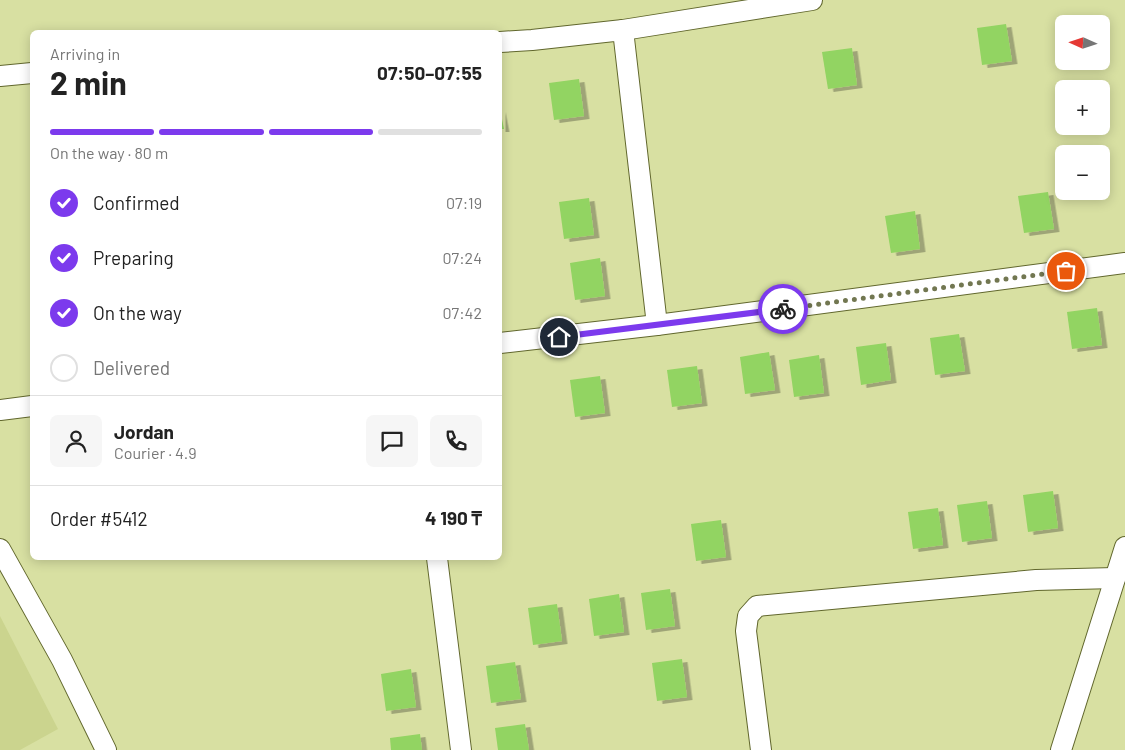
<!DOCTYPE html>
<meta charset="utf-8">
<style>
:root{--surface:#fff;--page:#f6f6f6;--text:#222;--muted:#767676;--line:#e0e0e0;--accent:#7c3aed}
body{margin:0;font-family:Barlow,sans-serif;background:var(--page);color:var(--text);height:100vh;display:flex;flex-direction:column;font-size:19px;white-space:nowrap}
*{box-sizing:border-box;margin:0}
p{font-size:16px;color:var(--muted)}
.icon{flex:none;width:28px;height:28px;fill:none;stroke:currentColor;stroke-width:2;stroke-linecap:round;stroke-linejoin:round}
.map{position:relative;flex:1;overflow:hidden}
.sheet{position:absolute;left:30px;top:30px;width:472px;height:530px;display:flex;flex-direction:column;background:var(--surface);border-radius:8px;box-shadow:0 2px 12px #0003}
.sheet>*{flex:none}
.needle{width:32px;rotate:273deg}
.fabs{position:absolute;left:1055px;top:15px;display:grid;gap:10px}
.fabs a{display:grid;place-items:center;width:55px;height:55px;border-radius:8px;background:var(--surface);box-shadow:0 2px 12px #0003;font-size:25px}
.pin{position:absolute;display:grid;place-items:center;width:42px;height:42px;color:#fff;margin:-21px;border:2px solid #fff;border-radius:50%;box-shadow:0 1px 5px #0007}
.courier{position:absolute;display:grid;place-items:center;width:50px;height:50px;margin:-25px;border:4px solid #7c3aed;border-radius:50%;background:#fff;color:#222;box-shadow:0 1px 6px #0007}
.summary em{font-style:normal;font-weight:700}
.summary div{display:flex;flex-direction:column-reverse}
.summary{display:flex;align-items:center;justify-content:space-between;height:85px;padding:0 20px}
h1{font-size:32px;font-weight:700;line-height:38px}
.bar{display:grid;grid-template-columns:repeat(4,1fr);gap:8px 5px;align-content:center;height:60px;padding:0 20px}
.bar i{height:6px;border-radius:4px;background:var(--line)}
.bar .active{background:var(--accent)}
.bar p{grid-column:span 4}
.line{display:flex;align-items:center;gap:12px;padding:0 20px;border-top:1px solid var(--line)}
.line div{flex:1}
.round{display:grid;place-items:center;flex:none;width:52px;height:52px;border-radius:8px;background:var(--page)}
ol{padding:0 20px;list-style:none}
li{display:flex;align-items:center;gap:15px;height:55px}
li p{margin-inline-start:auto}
li .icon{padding:5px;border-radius:50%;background:var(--accent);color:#fff;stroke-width:4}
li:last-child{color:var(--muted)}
li i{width:28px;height:28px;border:2px solid var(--line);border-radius:50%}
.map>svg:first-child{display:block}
.built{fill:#cbd48e}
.building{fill:#92d462;filter:url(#shadow)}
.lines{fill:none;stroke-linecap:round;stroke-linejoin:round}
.minor-casing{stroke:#61672d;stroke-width:22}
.minor{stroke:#fff;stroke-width:20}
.done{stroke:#727751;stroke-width:5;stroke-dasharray:0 9}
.route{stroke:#7c3aed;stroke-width:6}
</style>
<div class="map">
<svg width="1125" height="750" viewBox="0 0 1125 750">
<defs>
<filter id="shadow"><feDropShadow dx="5.5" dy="3" stdDeviation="0" flood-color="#0004"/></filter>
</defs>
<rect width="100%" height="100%" fill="#d8e0a2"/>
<path class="built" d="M0,616L58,729L20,750H0Z"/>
<g class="building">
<path d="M1006,24L1012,61L982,65L977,28Z"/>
<path d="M852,48L857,85L828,89L822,52Z"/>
<path d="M579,79L584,116L554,120L549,83Z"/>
<path d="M500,109L504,129H500Z"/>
<path d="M1048,192L1054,229L1024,233L1018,196Z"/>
<path d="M589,198L594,235L564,239L559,202Z"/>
<path d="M915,211L920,249L891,253L885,216Z"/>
<path d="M600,258L605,296L575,300L570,263Z"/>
<path d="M1097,308L1102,345L1072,349L1067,312Z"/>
<path d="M959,334L965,371L935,375L930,338Z"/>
<path d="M886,343L891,380L861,385L856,347Z"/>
<path d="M769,352L775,390L745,394L740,357Z"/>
<path d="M819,355L824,393L794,397L789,360Z"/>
<path d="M697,366L702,403L672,407L667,370Z"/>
<path d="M600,376L605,413L575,417L570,380Z"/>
<path d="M1053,491L1058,528L1028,532L1023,495Z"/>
<path d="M987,501L992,538L962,542L957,505Z"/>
<path d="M938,508L943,545L913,549L908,512Z"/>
<path d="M721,520L726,557L696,561L691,524Z"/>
<path d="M670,589L675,626L646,630L641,593Z"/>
<path d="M619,594L624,632L594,636L589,599Z"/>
<path d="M557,604L562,641L533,645L528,608Z"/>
<path d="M682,659L687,697L657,701L652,663Z"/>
<path d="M515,662L521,699L491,703L486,666Z"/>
<path d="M411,669L416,707L386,711L381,674Z"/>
<path d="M525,724L529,750H498L495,728Z"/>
<path d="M420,734L422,750H391L390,738Z"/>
</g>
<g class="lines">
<defs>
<g id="minor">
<path d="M623,30L812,0"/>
<path d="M500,42L532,40L623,30L657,325"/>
<path d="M0,76L32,73"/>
<path d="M500,343L657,325L1125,263"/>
<path d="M0,410L32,406"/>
<path d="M0,549L62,660L106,750"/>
<path d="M437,558L461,750"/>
<path d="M761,750L746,631L748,616L757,606L1036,580L1115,578"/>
<path d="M1061,750L1125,547"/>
</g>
</defs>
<use href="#minor" class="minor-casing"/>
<use href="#minor" class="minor"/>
</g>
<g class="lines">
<path class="done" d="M783,309L1066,271"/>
<path class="route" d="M559,337L783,309"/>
</g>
</svg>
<div class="fabs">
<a><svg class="needle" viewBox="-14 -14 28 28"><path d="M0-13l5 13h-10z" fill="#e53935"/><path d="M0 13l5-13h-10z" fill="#767676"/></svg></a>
<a>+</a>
<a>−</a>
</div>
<div class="pin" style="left:1066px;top:271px;background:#ea580c"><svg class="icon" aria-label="bag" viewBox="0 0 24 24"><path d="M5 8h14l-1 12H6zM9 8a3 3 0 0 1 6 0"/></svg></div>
<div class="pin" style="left:559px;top:337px;background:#1f2937"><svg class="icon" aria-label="home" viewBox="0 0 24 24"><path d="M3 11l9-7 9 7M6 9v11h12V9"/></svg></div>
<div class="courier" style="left:783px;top:309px"><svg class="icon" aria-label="bike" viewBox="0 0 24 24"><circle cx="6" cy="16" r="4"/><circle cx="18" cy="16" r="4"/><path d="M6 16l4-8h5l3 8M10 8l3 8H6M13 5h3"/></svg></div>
<section class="sheet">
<div class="summary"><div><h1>2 min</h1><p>Arriving in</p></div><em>07:50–07:55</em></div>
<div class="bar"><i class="active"></i><i class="active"></i><i class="active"></i><i></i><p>On the way · 80 m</p></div>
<ol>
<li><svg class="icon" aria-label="check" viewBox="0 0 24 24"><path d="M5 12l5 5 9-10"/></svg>Confirmed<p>07:19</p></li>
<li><svg class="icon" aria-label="check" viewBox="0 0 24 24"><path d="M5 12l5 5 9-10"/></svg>Preparing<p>07:24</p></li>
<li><svg class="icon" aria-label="check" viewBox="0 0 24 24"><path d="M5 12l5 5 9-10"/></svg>On the way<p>07:42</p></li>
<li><i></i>Delivered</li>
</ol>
<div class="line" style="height:90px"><a class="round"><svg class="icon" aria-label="person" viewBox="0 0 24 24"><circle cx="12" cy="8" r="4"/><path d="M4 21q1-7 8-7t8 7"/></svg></a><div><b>Jordan</b><p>Courier · 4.9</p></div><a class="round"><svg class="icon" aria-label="chat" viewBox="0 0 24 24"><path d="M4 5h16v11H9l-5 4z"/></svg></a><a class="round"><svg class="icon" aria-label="phone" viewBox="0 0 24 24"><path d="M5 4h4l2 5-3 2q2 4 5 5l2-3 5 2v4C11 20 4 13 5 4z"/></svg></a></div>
<div class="line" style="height:65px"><div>Order #5412</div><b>4 190 ₸</b></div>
</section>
</div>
